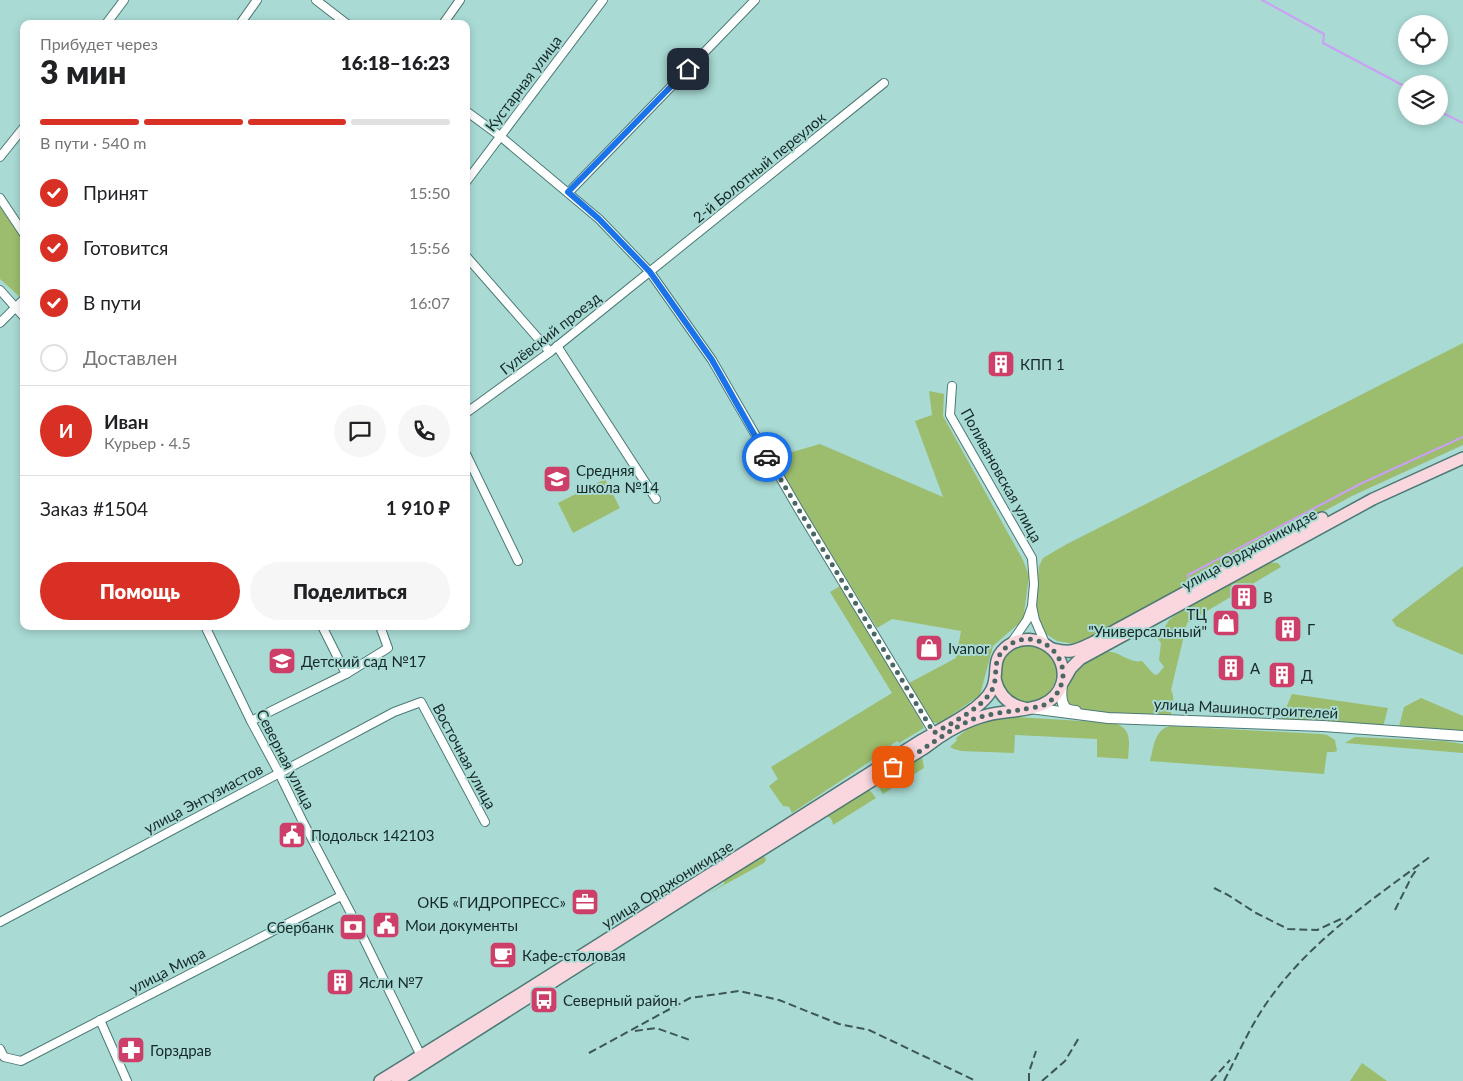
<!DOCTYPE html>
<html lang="ru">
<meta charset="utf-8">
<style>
:root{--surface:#fff;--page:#f6f6f6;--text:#202124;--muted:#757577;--line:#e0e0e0;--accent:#d93025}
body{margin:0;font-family:Lato,sans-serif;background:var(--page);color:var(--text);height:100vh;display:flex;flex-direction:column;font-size:19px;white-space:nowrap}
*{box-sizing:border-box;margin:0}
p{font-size:16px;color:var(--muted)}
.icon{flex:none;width:28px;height:28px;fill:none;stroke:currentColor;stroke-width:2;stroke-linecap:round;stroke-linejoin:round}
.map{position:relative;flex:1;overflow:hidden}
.panel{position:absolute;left:20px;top:20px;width:450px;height:610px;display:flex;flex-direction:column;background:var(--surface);border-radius:10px;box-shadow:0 2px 8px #0003}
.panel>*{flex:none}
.controls{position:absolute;left:1398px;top:15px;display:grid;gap:10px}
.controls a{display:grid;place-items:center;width:50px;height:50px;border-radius:50%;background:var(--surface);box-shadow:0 2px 8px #0003;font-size:25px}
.pin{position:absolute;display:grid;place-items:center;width:42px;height:42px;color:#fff;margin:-21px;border-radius:10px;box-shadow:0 2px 8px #0006}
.courier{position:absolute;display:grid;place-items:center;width:50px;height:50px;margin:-25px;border:4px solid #1a73e8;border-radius:50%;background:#fff;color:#222;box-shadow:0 1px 6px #0007}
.head em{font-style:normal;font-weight:800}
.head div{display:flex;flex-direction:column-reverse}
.head{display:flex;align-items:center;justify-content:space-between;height:85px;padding:0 20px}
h1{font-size:32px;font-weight:800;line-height:38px}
.bar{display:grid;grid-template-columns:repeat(4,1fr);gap:8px 5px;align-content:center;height:60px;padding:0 20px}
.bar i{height:6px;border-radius:4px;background:var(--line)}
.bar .current{background:var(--accent)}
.bar p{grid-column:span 4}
.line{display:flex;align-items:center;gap:12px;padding:0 20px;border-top:1px solid var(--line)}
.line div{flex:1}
.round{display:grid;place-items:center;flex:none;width:52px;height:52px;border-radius:26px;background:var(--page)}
ol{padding:0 20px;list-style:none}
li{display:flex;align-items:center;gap:15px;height:55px}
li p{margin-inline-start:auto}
li .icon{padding:5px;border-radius:50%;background:var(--accent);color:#fff;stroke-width:4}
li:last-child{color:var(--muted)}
li i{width:28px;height:28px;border:2px solid var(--line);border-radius:50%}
.cta{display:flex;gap:10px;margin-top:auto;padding:10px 20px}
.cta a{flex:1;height:58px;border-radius:30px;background:var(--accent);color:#fff;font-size:20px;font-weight:800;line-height:58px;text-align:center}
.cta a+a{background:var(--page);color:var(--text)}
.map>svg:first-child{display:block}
.green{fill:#9cbd6e}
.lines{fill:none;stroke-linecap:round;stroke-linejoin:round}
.stream{stroke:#ca9ff4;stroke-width:2}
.minor-casing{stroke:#4b7a75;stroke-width:10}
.tertiary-casing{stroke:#4b7a75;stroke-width:12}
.secondary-casing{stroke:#4b7a75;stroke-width:14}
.minor{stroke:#fff;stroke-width:8}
.tertiary{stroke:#fff;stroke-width:10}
.secondary{stroke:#fad6de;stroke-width:11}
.rail{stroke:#3c5754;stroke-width:2;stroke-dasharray:8 4;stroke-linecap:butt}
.done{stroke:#496764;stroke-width:5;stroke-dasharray:0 9}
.route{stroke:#1a73e8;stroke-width:6}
.labels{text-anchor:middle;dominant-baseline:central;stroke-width:4;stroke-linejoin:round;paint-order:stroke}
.street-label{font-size:15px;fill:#162927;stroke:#a9dad4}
.poi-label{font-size:15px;fill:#162927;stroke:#a9dad4;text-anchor:start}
</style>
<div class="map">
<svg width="1463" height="1081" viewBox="0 0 1463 1081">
<rect width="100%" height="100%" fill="#a9dad4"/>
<g class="green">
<path d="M0,206L24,240V292L20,297L0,279Z"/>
<path d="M1463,343V445L1352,496L1079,645L1057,641L1046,634L1036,611L1039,566L1043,558L1067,544Z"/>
<path d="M929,391L944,394L943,416L1023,560L1029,576L1023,620L993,646L980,695L939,724L933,722L909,683L956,658L961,631L892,619L877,628L776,465L778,456L820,444L943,497L915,421L932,415Z"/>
<path d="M605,479L620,508L573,533L558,503Z"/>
<path d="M1264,562L1278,563L1281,567L1187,623L1171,690C1176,700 1172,707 1170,718L1080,712C1065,706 1060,692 1070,677C1075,670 1084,665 1091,659C1095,657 1100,652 1104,652C1118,649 1128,664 1142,661C1146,665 1150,671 1155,675L1158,674L1164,667L1159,660L1161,643L1158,639L1169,620L1174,616Z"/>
<path d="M1463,566V655L1396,626L1392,620L1399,614Z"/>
<path d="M840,586L919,717L924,728L899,743L897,741L891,745L892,747L792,813L789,807L783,806L769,786L778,779L771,767L892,693L830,592Z"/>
<circle cx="1028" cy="674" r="28"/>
<path d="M1292,694L1388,708L1383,727L1281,720Z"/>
<path d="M1421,698L1463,716V734L1399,727L1404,707Z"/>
<path d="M1000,716L1114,723C1133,729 1129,743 1128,759L1097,757V739L1015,735L1014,753L961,751L954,749L950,747L957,740L956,738L978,721Z"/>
<path d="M1170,726L1321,734L1327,735L1335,740L1337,751L1334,752H1327L1324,774L1150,761C1154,747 1154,730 1170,726Z"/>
<path d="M1355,737L1444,741L1463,744V753L1345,743Z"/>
<path d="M922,757L924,768L883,794L876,783L888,775L900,772Z"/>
<path d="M868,788L876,798L833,825C832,818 830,817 824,815Z"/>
<path d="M761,855L765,857L766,860L764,863L706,895L724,884V879Z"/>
<path d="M1362,1063L1387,1081H1350Z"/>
</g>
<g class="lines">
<g class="stream">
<path d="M1262,0L1324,34L1323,43L1406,87"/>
<path d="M1439,111L1463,123"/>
<path d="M1187,583L1189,578L1188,575L1360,484L1463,437"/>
</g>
<defs>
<g id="minor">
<path d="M316,0L347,24"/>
<path d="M106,24L124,0"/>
<path d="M240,24L257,0"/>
<path d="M443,24L460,0"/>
<path d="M466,111L500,136L599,219L650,272L712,360L799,510L934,733"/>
<path d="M0,157L24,127"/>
<path d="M466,182L603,0"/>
<path d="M569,192L755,0"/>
<path d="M0,198L24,234"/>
<path d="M466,256L550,352"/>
<path d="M0,290L24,317"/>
<path d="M0,323L24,299"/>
<path d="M557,346L656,499"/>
<path d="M952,386L950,415L1032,558L1034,584L1032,606L1035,620L1045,643"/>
<path d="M466,413L550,352L884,83"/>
<path d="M466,454L518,561"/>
<path d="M205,626L251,721L279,773L302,820L355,921L423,1060"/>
<path d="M322,626L346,674"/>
<path d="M1011,643L1027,620L1032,606"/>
<path d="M251,721L346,674L388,648L380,626"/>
<path d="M0,922L394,712L421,702L485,822"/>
<path d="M100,1020L127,1081"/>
<path d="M0,1049L4,1057L21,1061L341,896"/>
</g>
<g id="tertiary">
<path d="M1062,684C1061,692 1060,704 1067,709C1070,711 1073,711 1076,711"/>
<path d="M1030,708L1108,718L1323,726L1463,736"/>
</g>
<g id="secondary">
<path d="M1053,649C1072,654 1077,650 1094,642L1322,518"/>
<path d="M995,679C999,695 1009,705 1024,708"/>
<path d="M1063,682L1071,668L1080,659L1373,499L1463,458"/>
<path d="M380,1081L519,995L922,740C941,729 983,709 992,689C1000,673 989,659 1009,645C1035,628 1070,653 1062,683C1054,711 1021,709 998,713C989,714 980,717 972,720C956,726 940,736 926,747L705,885L397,1081"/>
</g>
</defs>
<use href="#minor" class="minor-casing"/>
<use href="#tertiary" class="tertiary-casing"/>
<use href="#secondary" class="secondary-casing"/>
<use href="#minor" class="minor"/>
<use href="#tertiary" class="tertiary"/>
<use href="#secondary" class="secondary"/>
<g class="rail">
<path d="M1214,888L1228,895L1256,913L1288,929L1317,930L1343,918"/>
<path d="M1395,910L1412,876L1417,869"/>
<path d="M635,1031L656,1028L690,1040"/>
<path d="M589,1053L690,998L739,991L779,1000L839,1024L869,1030L976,1081"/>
<path d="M1029,1081V1072L1036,1051"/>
<path d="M1042,1081L1065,1061L1080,1036"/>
<path d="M1211,1081L1230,1060"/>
<path d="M1224,1081C1238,1055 1250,1026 1268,1001C1310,941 1373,899 1431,856"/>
</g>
</g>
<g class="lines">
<path class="done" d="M767,457L934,733C952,723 982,708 992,690C1000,674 989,660 1009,645C1032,629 1064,648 1063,676C1062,687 1056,698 1046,704C1038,708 1028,708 1020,710C1004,712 987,714 971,720C955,727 940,738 926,747C915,755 904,761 893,767"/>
<path class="route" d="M688,69L568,192L599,219L650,272L712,360L767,457"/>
</g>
<defs>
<symbol id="building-square" viewBox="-11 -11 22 22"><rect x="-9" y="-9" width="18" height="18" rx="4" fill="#cd3f69" stroke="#a9dad4"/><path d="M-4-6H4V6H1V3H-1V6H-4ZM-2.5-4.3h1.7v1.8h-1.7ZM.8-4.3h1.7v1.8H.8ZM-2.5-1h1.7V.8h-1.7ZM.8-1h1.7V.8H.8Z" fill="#fff"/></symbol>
<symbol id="school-square" viewBox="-11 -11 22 22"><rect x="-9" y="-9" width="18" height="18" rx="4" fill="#cd3f69" stroke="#a9dad4"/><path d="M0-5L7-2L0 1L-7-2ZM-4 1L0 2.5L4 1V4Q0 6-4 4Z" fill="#fff"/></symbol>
<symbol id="shop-square" viewBox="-11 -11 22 22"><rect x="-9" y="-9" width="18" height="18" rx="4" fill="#cd3f69" stroke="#a9dad4"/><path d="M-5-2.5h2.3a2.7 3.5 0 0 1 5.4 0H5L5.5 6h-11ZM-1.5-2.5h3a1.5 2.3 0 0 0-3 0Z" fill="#fff"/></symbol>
<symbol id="civic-square" viewBox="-11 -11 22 22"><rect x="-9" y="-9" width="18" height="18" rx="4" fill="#cd3f69" stroke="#a9dad4"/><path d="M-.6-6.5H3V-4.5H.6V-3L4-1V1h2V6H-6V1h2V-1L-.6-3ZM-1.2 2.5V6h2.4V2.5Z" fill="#fff"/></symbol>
<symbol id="office-square" viewBox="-11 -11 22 22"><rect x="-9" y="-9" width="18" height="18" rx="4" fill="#cd3f69" stroke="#a9dad4"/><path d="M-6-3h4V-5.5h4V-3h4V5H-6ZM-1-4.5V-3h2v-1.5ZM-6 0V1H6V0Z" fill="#fff"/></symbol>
<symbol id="bank-square" viewBox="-11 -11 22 22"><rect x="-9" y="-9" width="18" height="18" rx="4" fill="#cd3f69" stroke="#a9dad4"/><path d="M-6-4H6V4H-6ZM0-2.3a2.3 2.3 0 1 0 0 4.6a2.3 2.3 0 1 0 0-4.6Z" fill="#fff"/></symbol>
<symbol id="cafe-square" viewBox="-11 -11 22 22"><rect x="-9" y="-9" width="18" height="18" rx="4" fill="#cd3f69" stroke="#a9dad4"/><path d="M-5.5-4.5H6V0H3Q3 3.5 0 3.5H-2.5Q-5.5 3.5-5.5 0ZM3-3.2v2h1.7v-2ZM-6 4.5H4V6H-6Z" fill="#fff"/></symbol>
<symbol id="bus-square" viewBox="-11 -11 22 22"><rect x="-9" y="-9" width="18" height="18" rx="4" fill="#cd3f69" stroke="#a9dad4"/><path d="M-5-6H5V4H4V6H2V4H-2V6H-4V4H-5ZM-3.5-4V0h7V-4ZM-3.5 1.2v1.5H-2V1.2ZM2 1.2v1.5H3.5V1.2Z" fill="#fff"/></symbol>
<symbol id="pharmacy-square" viewBox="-11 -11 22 22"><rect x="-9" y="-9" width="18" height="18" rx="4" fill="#cd3f69" stroke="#a9dad4"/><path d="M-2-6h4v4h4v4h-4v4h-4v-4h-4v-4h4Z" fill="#fff"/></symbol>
</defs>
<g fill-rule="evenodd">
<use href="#building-square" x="985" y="348" width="32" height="32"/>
<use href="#school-square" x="541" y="463" width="32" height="32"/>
<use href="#building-square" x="1228" y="581" width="32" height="32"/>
<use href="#shop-square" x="1210" y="607" width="32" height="32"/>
<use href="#building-square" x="1272" y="613" width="32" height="32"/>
<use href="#shop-square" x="913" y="632" width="32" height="32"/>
<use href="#school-square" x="266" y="645" width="32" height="32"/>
<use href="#building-square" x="1215" y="652" width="32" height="32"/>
<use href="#building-square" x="1266" y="659" width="32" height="32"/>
<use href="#civic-square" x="276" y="819" width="32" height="32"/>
<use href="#office-square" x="569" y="886" width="32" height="32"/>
<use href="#civic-square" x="370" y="909" width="32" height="32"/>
<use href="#bank-square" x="337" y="911" width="32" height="32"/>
<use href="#cafe-square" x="487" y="939" width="32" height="32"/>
<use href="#building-square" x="324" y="966" width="32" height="32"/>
<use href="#bus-square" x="528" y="984" width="32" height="32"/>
<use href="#pharmacy-square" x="115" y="1034" width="32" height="32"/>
</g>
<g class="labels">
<g class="street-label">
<text transform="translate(523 83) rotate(-53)">Кустарная улица</text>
<text transform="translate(759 167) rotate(-39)">2-й Болотный переулок</text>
<text transform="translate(550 333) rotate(-38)">Гулёвский проезд</text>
<text transform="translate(1002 475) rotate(61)">Поливановская улица</text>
<text transform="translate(1249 549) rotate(-29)">улица Орджоникидзе</text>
<text transform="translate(1246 708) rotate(3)">улица Машиностроителей</text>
<text transform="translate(465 756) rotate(62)">Восточная улица</text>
<text transform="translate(286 759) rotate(63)">Северная улица</text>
<text transform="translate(203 798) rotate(-28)">улица Энтузиастов</text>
<text transform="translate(667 884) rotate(-32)">улица Орджоникидзе</text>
<text transform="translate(167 970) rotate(-27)">улица Мира</text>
</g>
<g class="poi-label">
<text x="1020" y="364">КПП 1</text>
<text x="576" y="470">Средняя<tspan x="576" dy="17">школа №14</tspan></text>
<text x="1263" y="597">В</text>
<text x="1207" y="614" text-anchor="end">ТЦ<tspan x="1207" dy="17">"Универсальный"</tspan></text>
<text x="1307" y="629">Г</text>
<text x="948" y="648">Ivanor</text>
<text x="301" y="661">Детский сад №17</text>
<text x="1250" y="668">А</text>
<text x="1301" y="675">Д</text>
<text x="311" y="835">Подольск 142103</text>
<text x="566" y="902" text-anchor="end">ОКБ «ГИДРОПРЕСС»</text>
<text x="405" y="925">Мои документы</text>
<text x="334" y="927" text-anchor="end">Сбербанк</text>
<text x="522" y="955">Кафе-столовая</text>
<text x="359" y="982">Ясли №7</text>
<text x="563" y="1000">Северный район</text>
<text x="150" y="1050">Горздрав</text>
</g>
</g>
</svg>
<div class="controls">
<a><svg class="icon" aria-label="locate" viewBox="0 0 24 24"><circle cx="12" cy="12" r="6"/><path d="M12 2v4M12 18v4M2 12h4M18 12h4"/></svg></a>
<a><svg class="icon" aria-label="layers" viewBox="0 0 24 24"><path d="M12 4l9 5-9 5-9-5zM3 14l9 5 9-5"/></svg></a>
</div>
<div class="pin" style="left:893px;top:767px;background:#ea580c"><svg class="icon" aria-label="bag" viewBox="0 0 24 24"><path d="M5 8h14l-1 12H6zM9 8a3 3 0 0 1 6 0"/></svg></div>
<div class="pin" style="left:688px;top:69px;background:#1f2937"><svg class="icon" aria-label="home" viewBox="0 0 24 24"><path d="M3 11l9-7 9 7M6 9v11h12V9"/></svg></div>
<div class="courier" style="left:767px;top:457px"><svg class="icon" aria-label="car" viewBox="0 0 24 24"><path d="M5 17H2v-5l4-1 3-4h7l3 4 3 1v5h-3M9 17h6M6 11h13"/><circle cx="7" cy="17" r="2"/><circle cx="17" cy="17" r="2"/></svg></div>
<section class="panel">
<div class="head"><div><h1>3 мин</h1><p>Прибудет через</p></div><em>16:18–16:23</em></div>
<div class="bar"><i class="current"></i><i class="current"></i><i class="current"></i><i></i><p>В пути · 540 m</p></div>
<ol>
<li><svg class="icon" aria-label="check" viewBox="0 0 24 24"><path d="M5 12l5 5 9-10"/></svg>Принят<p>15:50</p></li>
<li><svg class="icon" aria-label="check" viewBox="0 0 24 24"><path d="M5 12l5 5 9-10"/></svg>Готовится<p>15:56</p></li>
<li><svg class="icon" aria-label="check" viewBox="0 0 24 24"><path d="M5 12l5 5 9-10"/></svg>В пути<p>16:07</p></li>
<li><i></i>Доставлен</li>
</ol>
<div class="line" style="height:90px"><b class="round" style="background:var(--accent);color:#fff">И</b><div><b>Иван</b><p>Курьер · 4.5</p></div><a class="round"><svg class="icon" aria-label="chat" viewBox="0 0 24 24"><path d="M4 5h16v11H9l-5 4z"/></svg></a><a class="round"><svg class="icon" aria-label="phone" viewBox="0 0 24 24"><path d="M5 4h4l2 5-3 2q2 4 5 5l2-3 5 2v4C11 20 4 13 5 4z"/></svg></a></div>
<div class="line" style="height:65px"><div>Заказ #1504</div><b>1 910 ₽</b></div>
<div class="cta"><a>Помощь</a><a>Поделиться</a></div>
</section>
</div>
